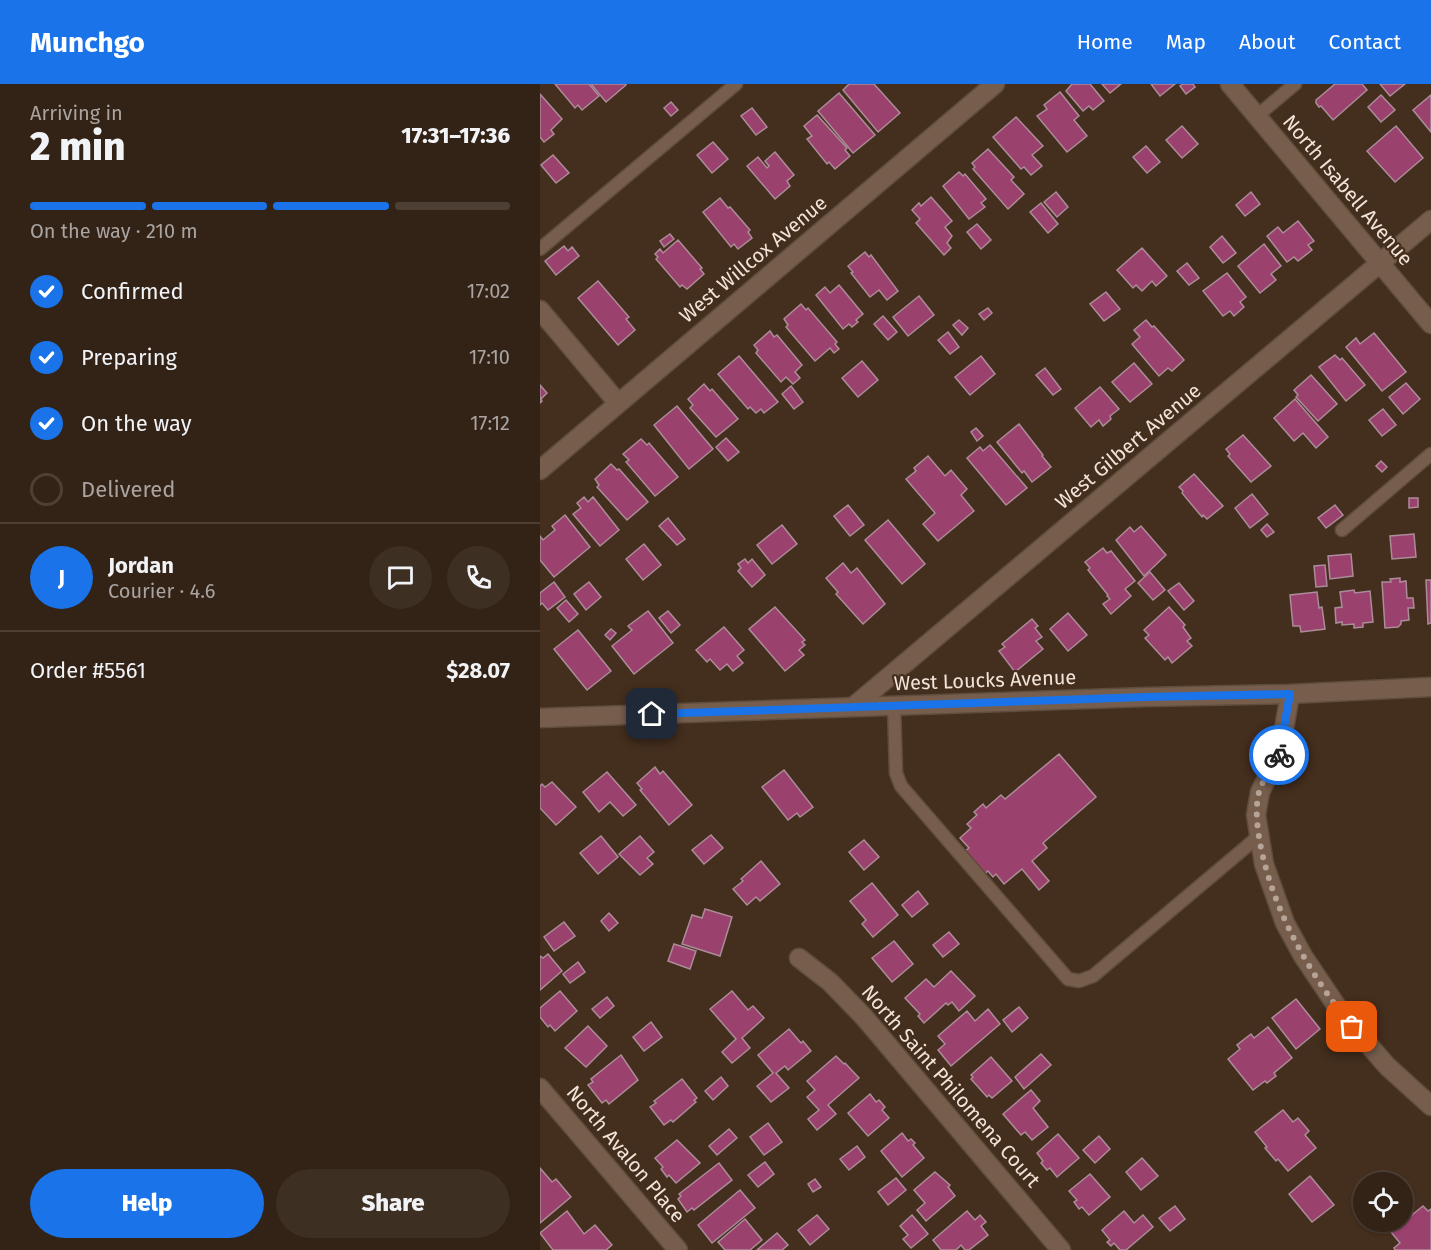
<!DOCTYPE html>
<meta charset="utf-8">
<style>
:root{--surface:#332216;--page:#3e2f23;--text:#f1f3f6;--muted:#a9a4a1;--line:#4e3f35;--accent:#1a73e8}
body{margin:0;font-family:"Fira Sans",sans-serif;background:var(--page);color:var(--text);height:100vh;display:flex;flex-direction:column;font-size:22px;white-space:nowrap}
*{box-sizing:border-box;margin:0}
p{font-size:20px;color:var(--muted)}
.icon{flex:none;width:33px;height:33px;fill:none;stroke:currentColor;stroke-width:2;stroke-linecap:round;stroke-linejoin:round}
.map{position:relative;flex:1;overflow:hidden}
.panel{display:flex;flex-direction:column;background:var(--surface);width:540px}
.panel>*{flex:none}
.buttons{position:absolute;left:813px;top:1088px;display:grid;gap:12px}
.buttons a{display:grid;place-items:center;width:60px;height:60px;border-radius:50%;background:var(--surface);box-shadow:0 2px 4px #0004,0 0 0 2px var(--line);font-size:30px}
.pin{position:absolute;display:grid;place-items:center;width:51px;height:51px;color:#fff;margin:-26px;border-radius:12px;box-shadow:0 3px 9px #0006}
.courier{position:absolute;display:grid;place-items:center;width:60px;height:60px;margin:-30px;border:4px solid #1a73e8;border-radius:50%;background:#fff;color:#222;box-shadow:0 2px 8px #0007}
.overview em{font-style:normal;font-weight:800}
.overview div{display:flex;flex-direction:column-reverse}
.overview{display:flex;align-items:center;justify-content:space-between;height:102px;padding:0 30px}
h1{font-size:39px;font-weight:800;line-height:45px}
.bar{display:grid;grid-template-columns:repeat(4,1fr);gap:9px 6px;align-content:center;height:72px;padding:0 30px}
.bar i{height:8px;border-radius:4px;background:var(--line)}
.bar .current{background:var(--accent)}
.bar p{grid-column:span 4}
.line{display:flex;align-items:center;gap:15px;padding:0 30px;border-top:2px solid var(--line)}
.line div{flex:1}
.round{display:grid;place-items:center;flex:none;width:63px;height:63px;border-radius:32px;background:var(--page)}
ol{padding:0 30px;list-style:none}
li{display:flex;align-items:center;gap:18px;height:66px}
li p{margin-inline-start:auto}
li .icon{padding:6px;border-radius:50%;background:var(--accent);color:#fff;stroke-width:4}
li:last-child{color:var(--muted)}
li i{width:33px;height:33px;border:3px solid var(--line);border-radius:50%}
.cta{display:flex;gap:12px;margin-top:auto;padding:12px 30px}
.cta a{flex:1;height:69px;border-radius:36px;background:var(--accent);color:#fff;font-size:24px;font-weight:800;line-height:69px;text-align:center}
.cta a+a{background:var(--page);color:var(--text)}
header{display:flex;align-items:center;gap:36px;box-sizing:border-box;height:84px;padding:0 30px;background:var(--accent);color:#fff}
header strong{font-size:28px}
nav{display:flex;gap:33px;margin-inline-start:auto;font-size:21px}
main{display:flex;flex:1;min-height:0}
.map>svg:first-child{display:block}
.building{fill:#9a416d;stroke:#ac8c99;stroke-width:1.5}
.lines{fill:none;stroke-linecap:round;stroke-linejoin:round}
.service-casing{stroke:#5e4c3c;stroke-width:15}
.minor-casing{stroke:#5e4c3c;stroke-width:21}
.tertiary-casing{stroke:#5e4c3c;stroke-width:21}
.service{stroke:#775e4c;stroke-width:12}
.minor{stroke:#775e4c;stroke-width:18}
.tertiary{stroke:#775e4c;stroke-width:18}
.done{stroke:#b6a498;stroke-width:6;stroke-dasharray:0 10.8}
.route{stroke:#1a73e8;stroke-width:8}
.labels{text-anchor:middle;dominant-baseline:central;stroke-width:4.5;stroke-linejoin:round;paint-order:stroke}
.street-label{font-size:20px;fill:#f3e4da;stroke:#442e1d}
</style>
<header>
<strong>Munchgo</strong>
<nav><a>Home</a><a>Map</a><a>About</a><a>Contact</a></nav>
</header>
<main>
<section class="panel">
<div class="overview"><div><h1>2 min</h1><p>Arriving in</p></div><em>17:31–17:36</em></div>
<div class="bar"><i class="current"></i><i class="current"></i><i class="current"></i><i></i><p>On the way · 210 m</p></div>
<ol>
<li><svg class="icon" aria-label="check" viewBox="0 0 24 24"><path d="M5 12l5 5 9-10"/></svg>Confirmed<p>17:02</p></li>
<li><svg class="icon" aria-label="check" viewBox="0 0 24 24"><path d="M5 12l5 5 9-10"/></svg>Preparing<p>17:10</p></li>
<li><svg class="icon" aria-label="check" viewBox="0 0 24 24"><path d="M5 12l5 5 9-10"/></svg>On the way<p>17:12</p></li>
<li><i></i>Delivered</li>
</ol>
<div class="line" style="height:108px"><b class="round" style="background:var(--accent);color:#fff">J</b><div><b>Jordan</b><p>Courier · 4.6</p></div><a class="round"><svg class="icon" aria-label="chat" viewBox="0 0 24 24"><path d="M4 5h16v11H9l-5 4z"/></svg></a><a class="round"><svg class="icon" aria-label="phone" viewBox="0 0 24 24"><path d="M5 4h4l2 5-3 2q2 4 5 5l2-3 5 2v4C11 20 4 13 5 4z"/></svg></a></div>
<div class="line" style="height:78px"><div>Order #5561</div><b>$28.07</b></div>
<div class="cta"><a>Help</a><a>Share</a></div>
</section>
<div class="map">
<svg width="891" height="1166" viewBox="0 0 891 1166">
<rect width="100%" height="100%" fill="#442e1d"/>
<g class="building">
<path d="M15,0H49L59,12L42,26L38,21L35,24Z"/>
<path d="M51,0H86V1L66,18Z"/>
<path d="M309,0H334L360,29L338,48L303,6Z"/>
<path d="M532,0H550L564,17L553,26L549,22L543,27L526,7Z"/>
<path d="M562,0H581L570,9Z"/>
<path d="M611,0H635L620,12Z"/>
<path d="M643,0H653L655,3L646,10L640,2Z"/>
<path d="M795,0H822L827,6L793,36L781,22L779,23L776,19V16Z"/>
<path d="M840,0H865L850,12Z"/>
<path d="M520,8L539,32L534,36L547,52L527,68L497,32L507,25L504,21Z"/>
<path d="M299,9L335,51L313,69L278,27Z"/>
<path d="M0,10L22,35L11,46L14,50L4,58L0,53Z"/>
<path d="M841,11L855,26L841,38L828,23Z"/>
<path d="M891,11V48L873,26Z"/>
<path d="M131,18L138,26L131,32L124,24Z"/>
<path d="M212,24L227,43L216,51L201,32Z"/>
<path d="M277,31L307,64L305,66L310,72L295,85L289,78L287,80L267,55L272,52L264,42Z"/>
<path d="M476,33L503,62L492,71L502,82L491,91L484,83L481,85L453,53Z"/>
<path d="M642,42L658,60L642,74L626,56Z"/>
<path d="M856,42L883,74L855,98L827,67Z"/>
<path d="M173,58L188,75L172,89L157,71Z"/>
<path d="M606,62L620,78L607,89L593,73Z"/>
<path d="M448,65L474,93L471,96L484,110L468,125L433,85L435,83L432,79Z"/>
<path d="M235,68L254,91L247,97L250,102L235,115L207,82L218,73L227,84L229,82L225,77Z"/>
<path d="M13,71L29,89L16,99L1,81Z"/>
<path d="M419,88L423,92L425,90L446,115L441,119L445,123L429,135L403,102Z"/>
<path d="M516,108L528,123L517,133L504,118Z"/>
<path d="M711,108L720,120L705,132L696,121Z"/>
<path d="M391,113L412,137L405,143L412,152L407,159L411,164L404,171L376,139L380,135L372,126L379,119L381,122Z"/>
<path d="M180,114L188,124L190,123L210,146L208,148L212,154L198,165L194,160L191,163L163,128Z"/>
<path d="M501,119L518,140L508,149L490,128Z"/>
<path d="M758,137L774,157L768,161L772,166L758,177L754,173L747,178L727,152L738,143L743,149Z"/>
<path d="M437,140L451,156L441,165L427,148Z"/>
<path d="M130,150L134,155L124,163L120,157Z"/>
<path d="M682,152L696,169L683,179L670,163Z"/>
<path d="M138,156L162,184L160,185L164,190L147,205L142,201L140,203L116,175L118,173L115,170L120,165L123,169Z"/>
<path d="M724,160L741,182L731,190L736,196L720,209L698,182Z"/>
<path d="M24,162L28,167L32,163L39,172L16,191L5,177Z"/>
<path d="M602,164L627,192L616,202L612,197L602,207L596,201L593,204L577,186Z"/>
<path d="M325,168L329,173L331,171L358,207L347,216L339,206L330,213L311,189L313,188L308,182Z"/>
<path d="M647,179L659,194L649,201L637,187Z"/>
<path d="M687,189L706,213L700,218L704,223L694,232L690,227L683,232L663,207Z"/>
<path d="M58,197L89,233L86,235L95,246L78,261L38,214Z"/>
<path d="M299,201L323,230L316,236L318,238L312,243L309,240L303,245L276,211L285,203L290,209Z"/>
<path d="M566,208L580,225L564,237L550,220Z"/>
<path d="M379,212L394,231L368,252L353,233Z"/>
<path d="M261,220L266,226L268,224L297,258L295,260L299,265L294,269L290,264L275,277L246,243L248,241L244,235Z"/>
<path d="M448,224L452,229L444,236L439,230Z"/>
<path d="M343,232L357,248L348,256L334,240Z"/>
<path d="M419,236L428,244L422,251L413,241Z"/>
<path d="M606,236L612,243L614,242L644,276L632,287L628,284L619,292L592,260L600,253L594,246Z"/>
<path d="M230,247L234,253L237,251L262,281L255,288L260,294L253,300L246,293L241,298L216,269L218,266L214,261Z"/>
<path d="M408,248L419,263L410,270L398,256Z"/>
<path d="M834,249L866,288L842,307L806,263L816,254L820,260Z"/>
<path d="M795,271L800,276L802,274L825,301L806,317L779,283Z"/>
<path d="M199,272L238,318L224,329L221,325L216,329L210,323L208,325L178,290Z"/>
<path d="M441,272L455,290L430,311L415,293Z"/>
<path d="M322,277L338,296L318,313L302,294Z"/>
<path d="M594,279L612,300L590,318L572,298Z"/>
<path d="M505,284L521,305L513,311L496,291Z"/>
<path d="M771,291L797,320L778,337L756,313L758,311L754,306Z"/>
<path d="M866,299L880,315L863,330L849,313Z"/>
<path d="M164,300L170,307L172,305L198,335L176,353L150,324L153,321L148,315Z"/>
<path d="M0,301L7,309L1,315L2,317L0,319Z"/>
<path d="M251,302L263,318L254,325L242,310Z"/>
<path d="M560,303L579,325L570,332L571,335L563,342L559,336L551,343L535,324Z"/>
<path d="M755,315L788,353L776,364L763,349L754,357L734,334Z"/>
<path d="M137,322L173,365L149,385L114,341Z"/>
<path d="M843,325L856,341L842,352L829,336Z"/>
<path d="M479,340L503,371L502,372L511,383L492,398L484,387L482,389L457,358Z"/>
<path d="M436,344L443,352L437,357L431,348Z"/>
<path d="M703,351L731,382L711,398L688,372L690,370L686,365Z"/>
<path d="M186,354L199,368L188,377L176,363Z"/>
<path d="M101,355L107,361L109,359L138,393L115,412L86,378L89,376L83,370Z"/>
<path d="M450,361L487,404L466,421L427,374L440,363L443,367Z"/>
<path d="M388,372L405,392L411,386L427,405L421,411L434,427L398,457L383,440L395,429L366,395L376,387L374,384Z"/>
<path d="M841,377L847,383L842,388L836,382Z"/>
<path d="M71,380L77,386L79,385L108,418L87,436L57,403L59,401L55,395Z"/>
<path d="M654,390L683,422L667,435L663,431L662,433L642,409L643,407L639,403Z"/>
<path d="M712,410L728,430L710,444L695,424Z"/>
<path d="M44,413L48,418L53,413L79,446L60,462L33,430L41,424L37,419Z"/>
<path d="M869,414H878V423L869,424Z"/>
<path d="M308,421L324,441L310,452L294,432Z"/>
<path d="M795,421L803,431L786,444L778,434Z"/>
<path d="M25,431L50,463L14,493L0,476V452L3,456L15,446L12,442Z"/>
<path d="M128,434L145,455L137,461L119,442Z"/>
<path d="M348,436L385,480L362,500L325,456Z"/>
<path d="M727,440L734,448L727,453L721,446Z"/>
<path d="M242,441L257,460L232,480L217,461Z"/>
<path d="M601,442L626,471L604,492L576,456L590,443L594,448Z"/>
<path d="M874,450L876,473L852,475L850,452Z"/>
<path d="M104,460L121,481L103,496L86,475Z"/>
<path d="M563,464L567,469L571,467L595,497L585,505L591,512L571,530L563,520L570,515L567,512L568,511L548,486L550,484L545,478Z"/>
<path d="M811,470L813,492L790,495L788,472Z"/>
<path d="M205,475L208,479L212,475L225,491L212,503L198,487L201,484L198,480Z"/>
<path d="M303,479L311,489L317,484L345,520L323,540L296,510L298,508L286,494Z"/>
<path d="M785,481L787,502L776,503L774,482Z"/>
<path d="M610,488L625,506L613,516L598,499Z"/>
<path d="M860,494V498L866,497L867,514H873L874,524H868L869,536L861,537V540L858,543L845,544L842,498H851L850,495Z"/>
<path d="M886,496H891V539L888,540Z"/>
<path d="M14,498L25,513L8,526L2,519L0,521V509Z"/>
<path d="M49,498L61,513L46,526L34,510Z"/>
<path d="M639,499L654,517L644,526L628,507Z"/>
<path d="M814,506L815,509L830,507L833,538L823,539V543L814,544V540L802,541V538L796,539L795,524L802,523L800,508Z"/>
<path d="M777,508L779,524L782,523L785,545L761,548L760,542H753L750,511Z"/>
<path d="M26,516L38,530L29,538L17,524Z"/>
<path d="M235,523L265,556L262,558L265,561L259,566L264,571L245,587L209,545Z"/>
<path d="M629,523L645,541L643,543L651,554L647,557L652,562L632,579L628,573L625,576L605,554L609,551L604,546Z"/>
<path d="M108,527L133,559L94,590L72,562L92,546L88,542Z"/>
<path d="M128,527L140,541L131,549L119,534Z"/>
<path d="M528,529L547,551L528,567L510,545Z"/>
<path d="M492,535L498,542L495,544L502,553L496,557L503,565L475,588L459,567L465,563L462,560Z"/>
<path d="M184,543L204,566L197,572L203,579L193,587L187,580L180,586L170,575L167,578L156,566Z"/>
<path d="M71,545L76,549L70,556L65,551Z"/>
<path d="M38,546L71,587L47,606L14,565Z"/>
<path d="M519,670L556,713L503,759L507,764L492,777L509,797L499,806L482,785L464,800L456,790L453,793L448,787L443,791L424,768L429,764L420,754L431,744L427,740L437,731L434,728L443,720L446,724L461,711L465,715Z"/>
<path d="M115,683L120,690L123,687L152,721L129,741L100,706L102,705L97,699Z"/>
<path d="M244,686L273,723L260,733L257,729L248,736L222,703Z"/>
<path d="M67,688L96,721L83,732L70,718L59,728L43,708Z"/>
<path d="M12,698L36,723L16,741L0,724V702L2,700L5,703Z"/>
<path d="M171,751L183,764L164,780L152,766Z"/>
<path d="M61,752L78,773L58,790L40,769Z"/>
<path d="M100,752L114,768L107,774L113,780L100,791L79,770Z"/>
<path d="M324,756L339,773L324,786L309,768Z"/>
<path d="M221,777L240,800L220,817L216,813L207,821L193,805L203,797L201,795Z"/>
<path d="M332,799L358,831L333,853L322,840L326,836L310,817Z"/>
<path d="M378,807L388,820L372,833L362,821Z"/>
<path d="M165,825L192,833L180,872L142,860L152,831L162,834Z"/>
<path d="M69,829L78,839L69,847L61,837Z"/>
<path d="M24,838L35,852L14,867L4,853Z"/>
<path d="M409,848L419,860L403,873L393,861Z"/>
<path d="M354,857L373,880L352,898L332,874Z"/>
<path d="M134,860L156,867L150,885L128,877Z"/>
<path d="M8,870L22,887L0,906V872L3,874Z"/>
<path d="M38,878L45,888L30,899L23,890Z"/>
<path d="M411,887L435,912L419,927L412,918L408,921L406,919L384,939L378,932L380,930L365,914L386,895L394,903Z"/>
<path d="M20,907L37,927L15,947L10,941L8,943L0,933V924Z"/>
<path d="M192,907L208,926L213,922L224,934L202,954L210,964L192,979L182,968L196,955L170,925Z"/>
<path d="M67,913L74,922L60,934L52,925Z"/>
<path d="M756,915L780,945L756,965L732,934Z"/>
<path d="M479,923L488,934L472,948L463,936Z"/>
<path d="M448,925L460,940L411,982L398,966L405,960L398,952L427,927L435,937Z"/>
<path d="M111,938L122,953L104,967L93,953Z"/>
<path d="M48,942L67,962L46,983L25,964Z"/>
<path d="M728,943L752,974L734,989L736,992L727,999L725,997L713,1006L688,975L700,965L697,961L711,950L714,954Z"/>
<path d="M249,945L261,959L263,957L271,967L248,986L245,982L236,989L249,1004L231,1018L217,1002L233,989L218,971Z"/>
<path d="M501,970L511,981L484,1005L475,993Z"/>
<path d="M81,971L98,996L69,1020L66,1016L62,1019L48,1001L53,998L51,995Z"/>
<path d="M296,972L304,980L305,979L319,994L288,1021L296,1030L277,1046L268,1035L279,1026L267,1013L275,1006L267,997Z"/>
<path d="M451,973L472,997L452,1014L449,1011L447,1013L431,995L433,993L431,991Z"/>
<path d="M181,993L188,1002L173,1016L165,1007Z"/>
<path d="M142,995L157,1014L154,1016L156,1018L133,1038L131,1036L124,1041L110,1023L116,1019L114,1017Z"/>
<path d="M491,1006L500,1017L493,1024L508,1043L492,1056L485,1048L481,1051L463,1030Z"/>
<path d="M330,1010L336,1018L339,1016L345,1023L342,1026L349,1034L328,1052L308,1029Z"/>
<path d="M743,1026L753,1038L758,1034L769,1047L765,1051L776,1064L748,1087L738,1075L736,1077L725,1064L727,1063L715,1048Z"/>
<path d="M228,1039L242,1058L224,1071L210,1053Z"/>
<path d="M189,1045L197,1054L177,1071L169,1062Z"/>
<path d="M362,1049L368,1057L371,1055L375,1059L373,1061L384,1074L362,1093L341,1067Z"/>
<path d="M518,1050L539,1074L517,1093L510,1084L507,1086L501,1079L503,1077L497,1069Z"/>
<path d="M559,1052L570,1065L555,1079L543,1066Z"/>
<path d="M137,1056L160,1079L136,1099L129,1091L127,1093L121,1085L123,1083L115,1074Z"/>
<path d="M317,1062L325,1073L309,1086L300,1075Z"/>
<path d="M602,1074L618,1092L601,1106L586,1088Z"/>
<path d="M225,1078L234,1090L218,1103L208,1091Z"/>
<path d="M179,1079L192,1096L154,1126L152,1124L147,1128L138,1115L141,1112L139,1110Z"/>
<path d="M0,1084L12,1098L16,1095L31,1113L0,1139Z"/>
<path d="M395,1088L410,1101L408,1103L415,1112L386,1137L377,1126L385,1119L374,1106Z"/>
<path d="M550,1090L570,1113L549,1131L542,1123L539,1125L534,1118L537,1116L529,1107Z"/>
<path d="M770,1092L794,1121L772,1138L749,1110Z"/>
<path d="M356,1094L366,1106L348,1121L338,1108Z"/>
<path d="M275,1095L281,1103L273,1108L268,1100Z"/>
<path d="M200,1106L215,1124L172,1159L158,1141Z"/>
<path d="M635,1122L645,1135L630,1147L619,1134Z"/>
<path d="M883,1122L888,1127L891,1125V1166H855L854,1164L860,1159L851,1148Z"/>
<path d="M27,1127L44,1150L55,1141L72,1161L66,1166H13L0,1149Z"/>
<path d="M427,1127L435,1136L440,1131L446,1138L441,1142L448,1151L429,1166H425L421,1161L416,1166H401L393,1156Z"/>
<path d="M584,1127L594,1139L603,1131L613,1143L586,1166H580L574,1159L571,1162L567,1158L570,1156L562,1146Z"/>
<path d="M277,1131L289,1145L270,1161L258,1146Z"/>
<path d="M372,1131L388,1150L371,1164L363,1155L368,1151L360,1142Z"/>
<path d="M205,1135L222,1156L210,1166H185L178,1158Z"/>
<path d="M237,1149L248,1161L242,1166H217Z"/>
</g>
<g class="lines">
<defs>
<g id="service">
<path d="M717,32L755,0"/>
<path d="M0,165L196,0"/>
<path d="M802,446L891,370"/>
<path d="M354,621L356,689L361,702L528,895L539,897L553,892L719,752"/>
</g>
<g id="minor">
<path d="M690,0L891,240"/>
<path d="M0,226L78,319"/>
<path d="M0,386L455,0"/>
<path d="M750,610L740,668L720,708L716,731L724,780L745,839L763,872L802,930L847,982L891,1022"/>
<path d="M313,623L891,136"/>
<path d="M259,874L290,898L324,933L521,1166"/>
<path d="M0,1004L138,1166"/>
</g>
<path id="tertiary" d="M0,634L606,613L750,610L891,603"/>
</defs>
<use href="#service" class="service-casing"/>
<use href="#minor" class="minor-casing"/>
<use href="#tertiary" class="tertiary-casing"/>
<use href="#service" class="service"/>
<use href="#minor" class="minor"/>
<use href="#tertiary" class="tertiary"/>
</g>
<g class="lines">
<path class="done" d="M739,671C732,683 723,695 719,708C715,724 717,742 720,759C733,827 769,889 812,943"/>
<path class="route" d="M112,630L606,613L750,610L739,671"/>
</g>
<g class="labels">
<g class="street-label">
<text transform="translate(808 106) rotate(50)">North Isabell Avenue</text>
<text transform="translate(213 175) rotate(-40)">West Willcox Avenue</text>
<text transform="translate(588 362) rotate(-40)">West Gilbert Avenue</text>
<text transform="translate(445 596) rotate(-2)">West Loucks Avenue</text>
<text transform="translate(411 1002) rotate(49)">North Saint Philomena Court</text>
<text transform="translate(86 1070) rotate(50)">North Avalon Place</text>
</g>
</g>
</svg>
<div class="buttons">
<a><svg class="icon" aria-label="locate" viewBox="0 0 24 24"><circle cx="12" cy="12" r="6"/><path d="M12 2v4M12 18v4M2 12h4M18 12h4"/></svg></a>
</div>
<div class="pin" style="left:812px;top:943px;background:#ea580c"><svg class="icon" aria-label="bag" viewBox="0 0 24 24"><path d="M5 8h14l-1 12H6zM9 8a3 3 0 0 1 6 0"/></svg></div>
<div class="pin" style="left:112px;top:630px;background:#1f2937"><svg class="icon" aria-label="home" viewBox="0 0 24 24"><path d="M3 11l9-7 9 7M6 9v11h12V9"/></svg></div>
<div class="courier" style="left:739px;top:671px"><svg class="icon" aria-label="bike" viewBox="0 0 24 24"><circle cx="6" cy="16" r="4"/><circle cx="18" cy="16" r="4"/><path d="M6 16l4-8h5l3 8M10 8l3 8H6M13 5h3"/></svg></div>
</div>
</main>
